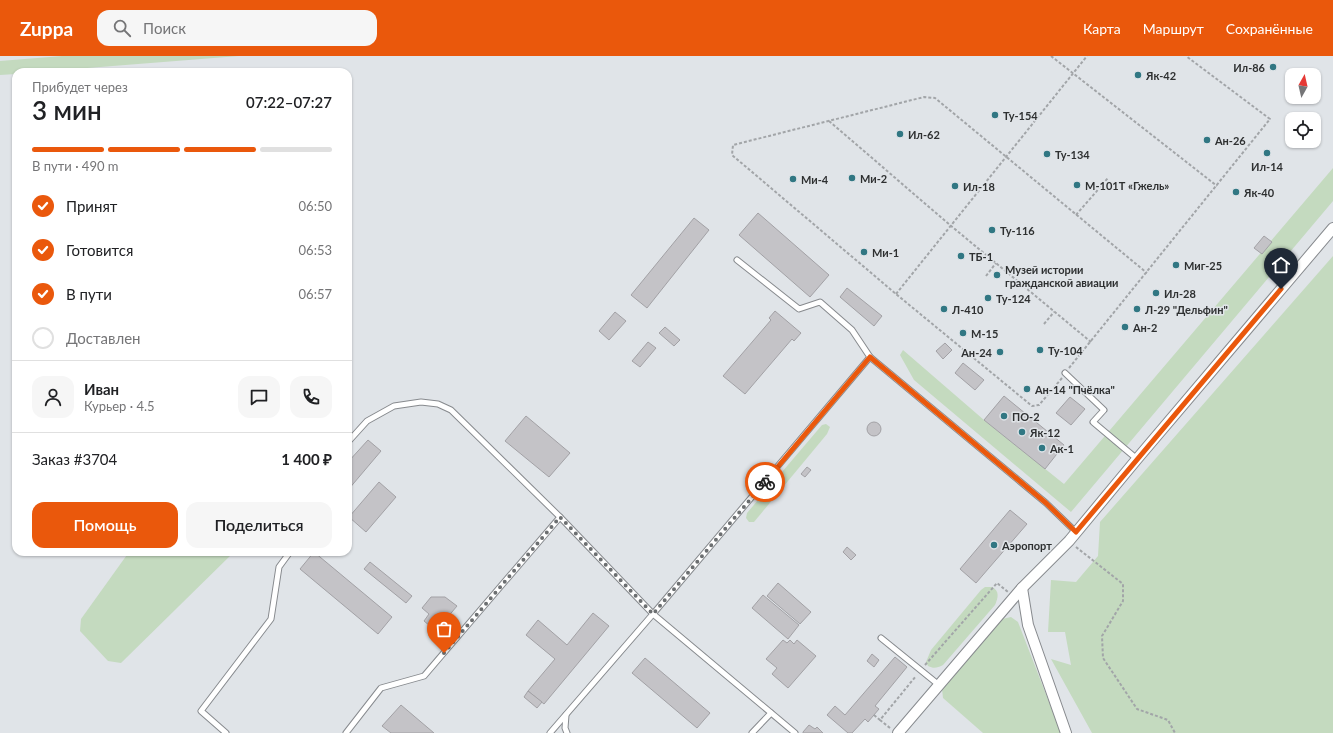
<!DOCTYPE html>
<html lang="ru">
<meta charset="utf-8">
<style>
:root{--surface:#fff;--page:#f6f6f6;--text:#202124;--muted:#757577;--line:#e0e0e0;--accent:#ea580c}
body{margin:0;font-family:Lato,sans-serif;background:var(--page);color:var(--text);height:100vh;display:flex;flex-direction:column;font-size:15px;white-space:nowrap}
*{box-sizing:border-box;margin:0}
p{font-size:13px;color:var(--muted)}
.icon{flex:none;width:22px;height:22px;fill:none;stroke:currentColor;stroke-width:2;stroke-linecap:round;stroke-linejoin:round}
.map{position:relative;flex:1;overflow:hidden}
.drawer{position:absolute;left:12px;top:12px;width:340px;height:488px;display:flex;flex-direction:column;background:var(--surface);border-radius:12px;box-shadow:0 1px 3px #0004}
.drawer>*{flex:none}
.needle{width:26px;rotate:8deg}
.tools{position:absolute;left:1285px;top:12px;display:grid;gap:8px}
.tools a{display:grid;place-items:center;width:36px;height:36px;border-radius:8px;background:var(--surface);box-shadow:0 1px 3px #0004;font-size:20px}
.pin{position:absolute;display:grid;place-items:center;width:34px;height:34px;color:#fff;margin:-41px -17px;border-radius:50% 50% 50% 0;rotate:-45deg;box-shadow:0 0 4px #0007}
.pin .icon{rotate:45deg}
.courier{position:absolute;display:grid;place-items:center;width:40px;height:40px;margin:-20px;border:3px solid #ea580c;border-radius:50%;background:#fff;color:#222;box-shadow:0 1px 5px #0007}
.overview em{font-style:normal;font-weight:600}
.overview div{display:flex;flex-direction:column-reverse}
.overview{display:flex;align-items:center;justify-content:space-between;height:68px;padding:0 20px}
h1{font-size:26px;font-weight:600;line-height:30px}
.bar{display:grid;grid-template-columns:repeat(4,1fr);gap:6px 4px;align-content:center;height:48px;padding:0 20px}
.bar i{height:5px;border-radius:3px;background:var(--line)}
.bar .current{background:var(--accent)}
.bar p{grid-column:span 4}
.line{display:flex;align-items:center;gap:10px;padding:0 20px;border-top:1px solid var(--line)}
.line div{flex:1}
.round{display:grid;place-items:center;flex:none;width:42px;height:42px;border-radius:12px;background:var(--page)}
ol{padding:0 20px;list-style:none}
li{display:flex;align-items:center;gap:12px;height:44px}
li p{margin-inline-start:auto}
li .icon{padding:4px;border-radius:50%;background:var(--accent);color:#fff;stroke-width:4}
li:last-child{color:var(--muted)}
li i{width:22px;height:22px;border:2px solid var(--line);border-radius:50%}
.cta{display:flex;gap:8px;margin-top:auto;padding:8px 20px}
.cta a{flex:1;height:46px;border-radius:12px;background:var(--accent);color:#fff;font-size:16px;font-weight:600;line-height:46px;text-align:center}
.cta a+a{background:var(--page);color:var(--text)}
header{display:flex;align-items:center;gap:24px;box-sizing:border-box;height:56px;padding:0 20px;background:var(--accent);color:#fff}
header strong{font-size:19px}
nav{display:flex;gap:22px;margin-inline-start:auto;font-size:14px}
.search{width:280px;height:36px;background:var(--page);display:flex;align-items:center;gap:10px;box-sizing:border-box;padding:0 14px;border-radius:12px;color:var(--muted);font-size:15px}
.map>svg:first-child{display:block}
.green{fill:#c4dabf}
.building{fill:#c4c3c7;stroke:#a2a1a5}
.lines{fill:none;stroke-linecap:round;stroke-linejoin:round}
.lane-casing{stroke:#878a8e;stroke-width:7}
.street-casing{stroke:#878a8e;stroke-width:12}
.path{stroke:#a2a5a8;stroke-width:2;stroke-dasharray:3 2;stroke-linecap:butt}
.lane{stroke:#fff;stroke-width:5}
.street{stroke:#fff;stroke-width:10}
.done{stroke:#6c6f71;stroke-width:4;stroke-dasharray:0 7.2}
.route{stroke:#ea580c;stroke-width:5}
.poi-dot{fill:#317783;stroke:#e0e4e8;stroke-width:1.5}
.labels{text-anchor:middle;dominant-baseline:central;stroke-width:3;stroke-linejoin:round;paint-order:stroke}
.poi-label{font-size:11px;font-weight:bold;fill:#2e3031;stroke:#e0e4e8;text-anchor:start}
</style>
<header>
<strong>Zuppa</strong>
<div class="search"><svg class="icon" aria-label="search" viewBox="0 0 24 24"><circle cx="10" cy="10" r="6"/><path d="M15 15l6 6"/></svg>Поиск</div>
<nav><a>Карта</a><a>Маршрут</a><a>Сохранённые</a></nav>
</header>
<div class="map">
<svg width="1333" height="677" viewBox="0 0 1333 677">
<rect width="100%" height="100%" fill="#e0e4e8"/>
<g class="green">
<path d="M62,0H239L37,16H16V18L0,19V5Z"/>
<path d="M1333,112V145L1071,456L914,324L900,299L903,294L984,364L1064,428Z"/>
<path d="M1333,200V677H1092L1051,603L1071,609L1065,576H1048L1051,524L1076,526L1098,500L1100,466Z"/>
<path d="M826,368L830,371L827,378L754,466H749L746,462L747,457L822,369Z"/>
<path d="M129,496H234L121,607L108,605L80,575L81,563Z"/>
<path d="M985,531H992C1000,535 998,542 995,549L943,609C937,612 934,613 928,610L926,606L931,594L981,534Z"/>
<path d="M1011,561L1018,566L1061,677H983L943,642L942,633L1002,563Z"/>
</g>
<g class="building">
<path d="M758,157L829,219L810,241L739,179Z"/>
<path d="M694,162L709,174L647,252L631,239Z"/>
<path d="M1264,180L1272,186L1262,198L1254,192Z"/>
<path d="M847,232L882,260L874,270L840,241Z"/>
<path d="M775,255L801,277L794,285L792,283L745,338L723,320L771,264L769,262Z"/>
<path d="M615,256L626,265L609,284L599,275Z"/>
<path d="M665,271L680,284L674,290L659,277Z"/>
<path d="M648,286L656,292L640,311L632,305Z"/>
<path d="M945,287L952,294L943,303L936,295Z"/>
<path d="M963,307L984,324L975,334L955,317Z"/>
<path d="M1004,340L1064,389L1045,413L984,364Z"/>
<path d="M1070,341L1085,353L1071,369L1056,357Z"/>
<path d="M526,360L570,397L549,421L505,385Z"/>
<circle cx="874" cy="373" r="7"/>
<path d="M368,384L381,395L348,434V406Z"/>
<path d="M807,411L811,414L805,421L801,418Z"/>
<path d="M379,426L396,441L366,476L349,461Z"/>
<path d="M1010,454L1027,468L976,527L960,513Z"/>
<path d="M847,491L856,499L851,504L843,496Z"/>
<path d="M314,496L392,561L378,578L300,513Z"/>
<path d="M370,506L412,540L406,547L364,513Z"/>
<path d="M778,527L811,556L800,568L767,540Z"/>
<path d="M763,539L799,569L788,583L752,552Z"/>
<path d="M431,541H445L457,550L436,575L424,565L429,558L422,552Z"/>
<path d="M593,557L609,570L544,648L528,635L555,603L526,579L538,564L567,589Z"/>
<path d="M783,584L787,587L790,584L794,588L797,584L816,600L788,632L772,618L777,612L766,603Z"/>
<path d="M872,598L879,604L874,611L867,605Z"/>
<path d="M895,601L907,611L875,650L879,653L868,666L865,663L852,677H848L827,659L835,650L845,659Z"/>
<path d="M645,602L710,657L697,672L632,617Z"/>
<path d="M528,635L542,646L537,652L524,641Z"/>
<path d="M401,649L434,677H391L382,670Z"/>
<path d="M809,669L815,673L817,671L823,677H803V676Z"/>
</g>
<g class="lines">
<defs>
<g id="lane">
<path d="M737,204L799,253L820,246L852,274L870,301L653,558L795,677"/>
<path d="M870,301L1046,447L1076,476"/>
<path d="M1065,317L1104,354L1093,366L1137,403"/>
<path d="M348,386L367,365L394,350L421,346L438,348L451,354L560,461L653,558L550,677"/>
<path d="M881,582L939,629"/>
<path d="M566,659L565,672L567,677"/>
<path d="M226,677L201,655L271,563L279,511L290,496"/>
<path d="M346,677L381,632L424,620L560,461"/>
<path d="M752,677L771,657"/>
</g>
<g id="street">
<path d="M1022,532L1028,569L1066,677"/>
<path d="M898,677L1022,532L1069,485L1137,403L1333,172"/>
</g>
</defs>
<use href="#lane" class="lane-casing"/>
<use href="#street" class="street-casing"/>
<g class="path">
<path d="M1051,0L1217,130"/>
<path d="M829,65L950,169L1091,286"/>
<path d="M1076,159L1108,122"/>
<path d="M986,220L996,207"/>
<path d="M896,238L1087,0"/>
<path d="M1044,268L1054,256"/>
<path d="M1069,312L1270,63L1186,0"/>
<path d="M1062,322L1039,349L1032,350L896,238L732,99L733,89L924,41L935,42L1147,217"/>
<path d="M1076,491L1123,528V545L1102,580L1103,602L1137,653L1168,664L1175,677"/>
<path d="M925,609L997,527L1008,536"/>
<path d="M874,659L880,664"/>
<path d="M890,672L880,664L916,620"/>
</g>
<use href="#lane" class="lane"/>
<use href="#street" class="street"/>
</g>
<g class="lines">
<path class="done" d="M444,597L560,461L653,558L765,426"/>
<path class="route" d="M765,426L870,301L1046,447L1076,476L1281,233"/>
</g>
<g class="poi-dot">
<circle cx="1273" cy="11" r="4"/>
<circle cx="1138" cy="19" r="4"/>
<circle cx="995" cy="59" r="4"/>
<circle cx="900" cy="78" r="4"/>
<circle cx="1207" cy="84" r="4"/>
<circle cx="1267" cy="97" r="4"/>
<circle cx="1047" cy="98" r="4"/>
<circle cx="852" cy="122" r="4"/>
<circle cx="793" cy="123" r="4"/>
<circle cx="1077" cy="129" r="4"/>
<circle cx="955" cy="130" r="4"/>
<circle cx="1236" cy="136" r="4"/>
<circle cx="992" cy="174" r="4"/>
<circle cx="864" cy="196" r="4"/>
<circle cx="961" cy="200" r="4"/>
<circle cx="1176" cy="209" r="4"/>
<circle cx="997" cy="219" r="4"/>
<circle cx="1156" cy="237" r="4"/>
<circle cx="988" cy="242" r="4"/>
<circle cx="944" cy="253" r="4"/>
<circle cx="1137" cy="253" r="4"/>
<circle cx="1125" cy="271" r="4"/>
<circle cx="963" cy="277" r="4"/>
<circle cx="1040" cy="294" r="4"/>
<circle cx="1000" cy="296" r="4"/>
<circle cx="1027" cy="333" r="4"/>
<circle cx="1004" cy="360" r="4"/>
<circle cx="1022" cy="376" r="4"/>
<circle cx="1042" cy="392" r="4"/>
<circle cx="994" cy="489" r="4"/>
</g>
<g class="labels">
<g class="poi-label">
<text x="1265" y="11" text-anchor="end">Ил-86</text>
<text x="1146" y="19">Як-42</text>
<text x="1003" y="59">Ту-154</text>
<text x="908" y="78">Ил-62</text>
<text x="1215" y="84">Ан-26</text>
<text x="1055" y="98">Ту-134</text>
<text x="1267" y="110" text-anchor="middle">Ил-14</text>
<text x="860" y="122">Ми-2</text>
<text x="801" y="123">Ми-4</text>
<text x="1085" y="129">М-101Т «Гжель»</text>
<text x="963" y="130">Ил-18</text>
<text x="1244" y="136">Як-40</text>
<text x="1000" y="174">Ту-116</text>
<text x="872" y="196">Ми-1</text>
<text x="969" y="200">ТБ-1</text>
<text x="1184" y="209">Миг-25</text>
<text x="1005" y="213">Музей истории<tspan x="1005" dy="13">гражданской авиации</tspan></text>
<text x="1164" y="237">Ил-28</text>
<text x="996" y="242">Ту-124</text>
<text x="952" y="253">Л-410</text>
<text x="1145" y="253">Л-29 "Дельфин"</text>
<text x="1133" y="271">Ан-2</text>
<text x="971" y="277">М-15</text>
<text x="1048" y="294">Ту-104</text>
<text x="992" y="296" text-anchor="end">Ан-24</text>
<text x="1035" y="333">Ан-14 "Пчёлка"</text>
<text x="1012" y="360">ПО-2</text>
<text x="1030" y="376">Як-12</text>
<text x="1050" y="392">Ак-1</text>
<text x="1002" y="489">Аэропорт</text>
</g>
</g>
</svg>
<div class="tools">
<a><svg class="needle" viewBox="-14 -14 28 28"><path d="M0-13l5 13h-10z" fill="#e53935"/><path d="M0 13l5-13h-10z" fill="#757577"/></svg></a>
<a><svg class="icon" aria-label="locate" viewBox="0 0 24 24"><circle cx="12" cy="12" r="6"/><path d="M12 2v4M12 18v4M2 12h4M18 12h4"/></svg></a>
</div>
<div class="pin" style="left:444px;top:597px;background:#ea580c"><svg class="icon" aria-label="bag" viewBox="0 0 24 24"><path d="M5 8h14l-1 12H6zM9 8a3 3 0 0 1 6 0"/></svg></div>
<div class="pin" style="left:1281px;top:233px;background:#1f2937"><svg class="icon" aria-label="home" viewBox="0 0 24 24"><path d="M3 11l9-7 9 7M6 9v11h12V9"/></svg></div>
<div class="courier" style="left:765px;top:426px"><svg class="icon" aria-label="bike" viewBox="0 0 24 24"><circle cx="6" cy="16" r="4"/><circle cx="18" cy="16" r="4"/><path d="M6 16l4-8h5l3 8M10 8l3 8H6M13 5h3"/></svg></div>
<section class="drawer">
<div class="overview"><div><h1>3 мин</h1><p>Прибудет через</p></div><em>07:22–07:27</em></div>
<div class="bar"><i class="current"></i><i class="current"></i><i class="current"></i><i></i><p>В пути · 490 m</p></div>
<ol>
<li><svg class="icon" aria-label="check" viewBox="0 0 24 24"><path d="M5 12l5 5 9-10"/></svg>Принят<p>06:50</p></li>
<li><svg class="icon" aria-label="check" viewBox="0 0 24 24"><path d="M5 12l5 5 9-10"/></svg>Готовится<p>06:53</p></li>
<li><svg class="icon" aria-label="check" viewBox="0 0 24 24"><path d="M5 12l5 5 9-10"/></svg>В пути<p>06:57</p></li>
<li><i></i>Доставлен</li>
</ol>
<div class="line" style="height:72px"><a class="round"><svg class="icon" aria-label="person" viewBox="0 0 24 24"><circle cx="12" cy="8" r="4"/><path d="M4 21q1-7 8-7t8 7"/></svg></a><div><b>Иван</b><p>Курьер · 4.5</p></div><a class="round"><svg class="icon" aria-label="chat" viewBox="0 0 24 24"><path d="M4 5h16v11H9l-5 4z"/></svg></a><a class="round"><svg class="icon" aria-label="phone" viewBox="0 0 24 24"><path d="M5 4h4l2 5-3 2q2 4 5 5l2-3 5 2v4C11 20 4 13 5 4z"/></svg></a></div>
<div class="line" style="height:52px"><div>Заказ #3704</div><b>1 400 ₽</b></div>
<div class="cta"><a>Помощь</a><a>Поделиться</a></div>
</section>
</div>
